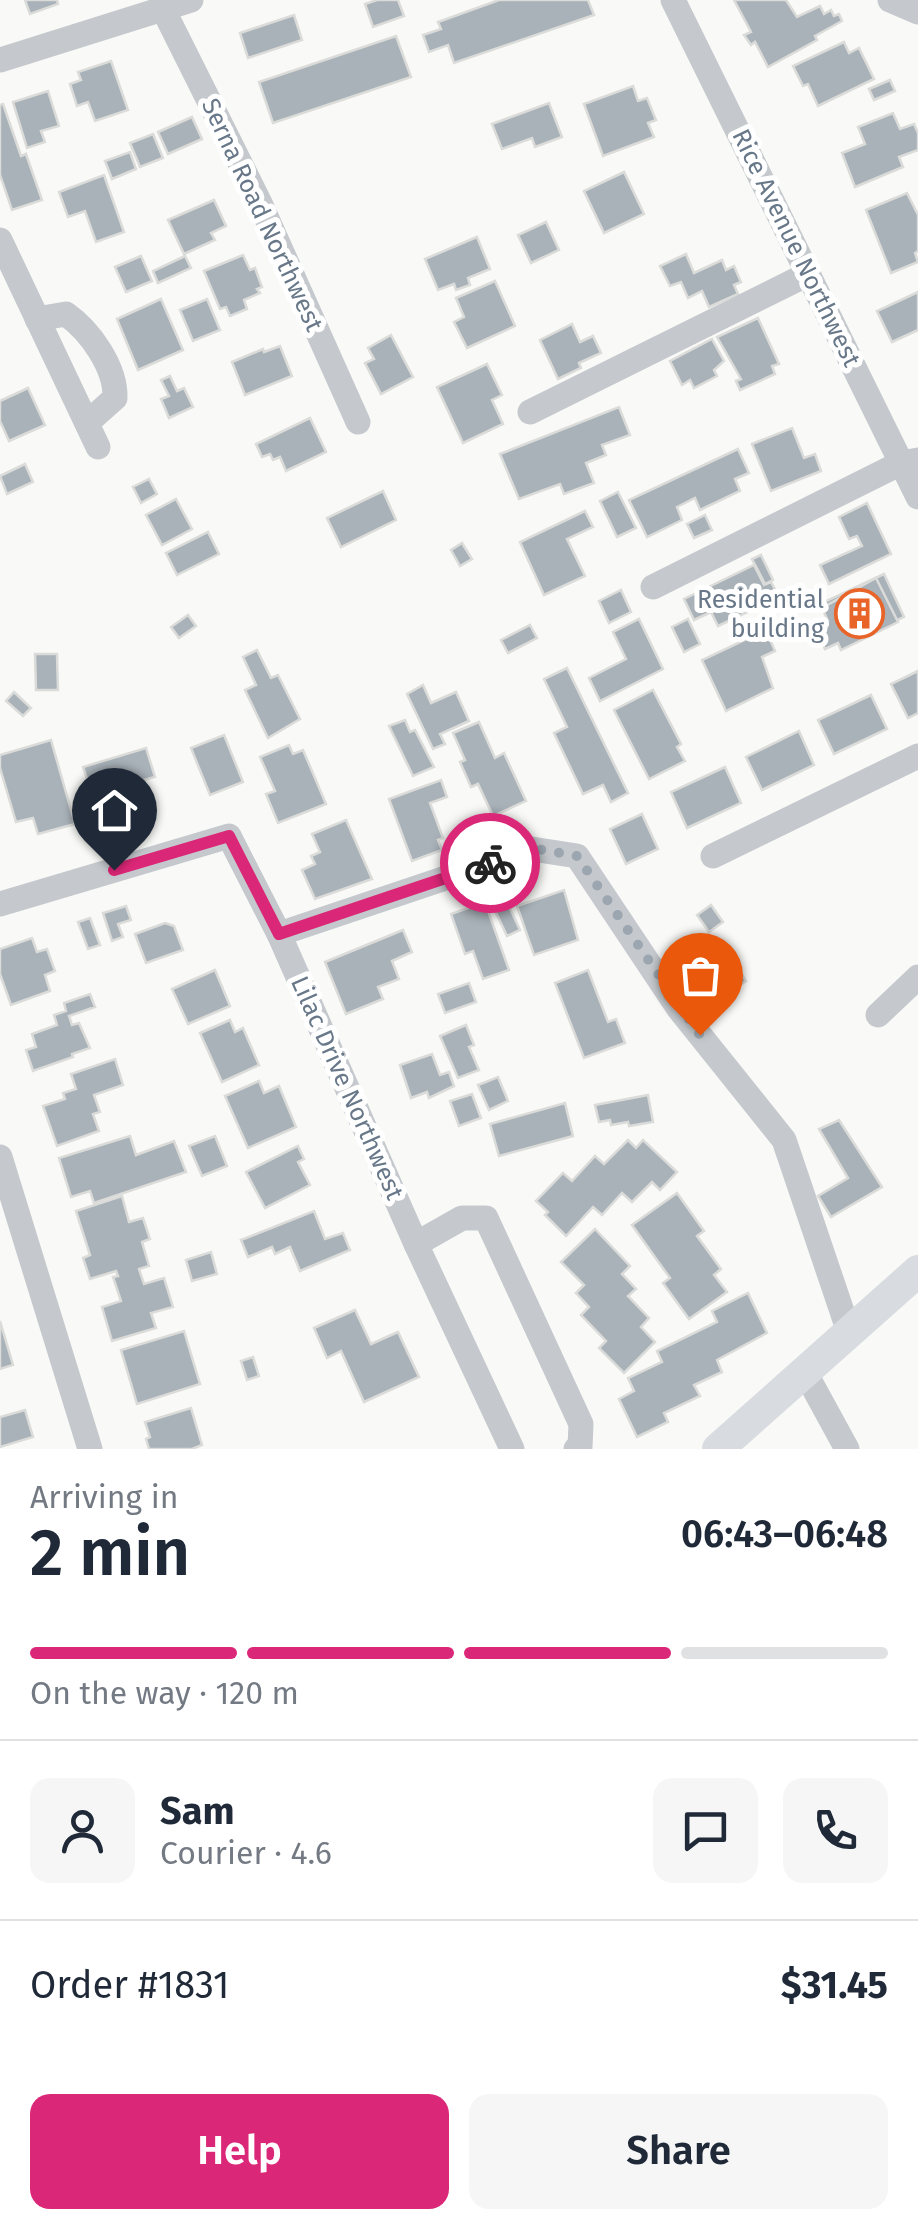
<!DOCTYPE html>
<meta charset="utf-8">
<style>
:root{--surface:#fff;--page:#f6f6f7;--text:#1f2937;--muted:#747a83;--line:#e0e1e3;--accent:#db2777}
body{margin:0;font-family:"Fira Sans",sans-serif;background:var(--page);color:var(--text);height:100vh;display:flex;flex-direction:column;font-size:38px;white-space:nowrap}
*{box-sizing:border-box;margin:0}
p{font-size:32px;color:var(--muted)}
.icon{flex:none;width:55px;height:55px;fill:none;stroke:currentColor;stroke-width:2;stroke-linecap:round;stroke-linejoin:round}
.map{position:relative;height:1449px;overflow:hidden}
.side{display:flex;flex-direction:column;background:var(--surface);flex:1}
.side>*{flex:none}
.pin{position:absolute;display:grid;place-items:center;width:85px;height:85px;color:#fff;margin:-102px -42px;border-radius:50% 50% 50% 0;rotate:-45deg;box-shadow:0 0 10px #0007}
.pin .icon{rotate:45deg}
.courier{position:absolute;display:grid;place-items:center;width:100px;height:100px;margin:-50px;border:8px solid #db2777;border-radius:50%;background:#fff;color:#222;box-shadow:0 2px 12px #0007}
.headline em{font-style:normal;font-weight:600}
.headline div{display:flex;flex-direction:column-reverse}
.headline{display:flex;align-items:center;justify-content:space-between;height:170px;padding:0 30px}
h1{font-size:65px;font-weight:600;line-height:75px}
.bar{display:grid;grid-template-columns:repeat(4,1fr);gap:15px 10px;align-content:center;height:120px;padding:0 30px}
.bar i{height:12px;border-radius:8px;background:var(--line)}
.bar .active{background:var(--accent)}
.bar p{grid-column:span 4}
.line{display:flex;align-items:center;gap:25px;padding:0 30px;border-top:2px solid var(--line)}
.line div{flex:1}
.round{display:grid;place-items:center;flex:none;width:105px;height:105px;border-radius:20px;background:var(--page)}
.primary-button{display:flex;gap:20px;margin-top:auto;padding:20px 30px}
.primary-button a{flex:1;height:115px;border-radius:20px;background:var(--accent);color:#fff;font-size:40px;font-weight:600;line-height:115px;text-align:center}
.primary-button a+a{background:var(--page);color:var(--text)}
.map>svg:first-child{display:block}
.building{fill:#a9b2b9;stroke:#dbdcd9;stroke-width:2.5}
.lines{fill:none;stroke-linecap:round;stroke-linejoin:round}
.minor{stroke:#c5c9cd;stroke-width:25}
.major{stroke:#d8dce0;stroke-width:32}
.done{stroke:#9ba6b0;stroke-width:10;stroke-dasharray:0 18}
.route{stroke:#db2777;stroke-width:12}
.labels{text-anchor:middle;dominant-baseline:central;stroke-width:10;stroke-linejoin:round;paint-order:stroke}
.street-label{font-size:25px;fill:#687889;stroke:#fff}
.poi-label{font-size:25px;fill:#687889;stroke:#fff;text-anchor:end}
</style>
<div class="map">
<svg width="918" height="1449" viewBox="0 0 918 1449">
<rect width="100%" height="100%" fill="#f9faf7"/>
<g class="building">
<path d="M25,0H57L58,4L30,14Z"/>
<path d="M377,0H398L404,16L373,27L365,4Z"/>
<path d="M499,0H588L594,15L454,63L448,45L429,52L423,35L441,29L438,22Z"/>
<path d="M734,0H786L797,17L820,6L824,14L831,10L834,16L839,14L842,21L815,36L817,40L768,67L755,42L751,45L744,35L751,32Z"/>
<path d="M294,15L302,40L248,58L240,33Z"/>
<path d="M396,36L411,77L273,123L259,82Z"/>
<path d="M844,42L849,53L859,48L874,79L818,106L808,84L803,86L793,66Z"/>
<path d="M111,61L128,110L95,121L88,102L77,106L70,84L81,80L78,72Z"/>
<path d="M890,80L895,91L874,100L869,89Z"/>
<path d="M633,86L638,101L647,98L656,120L648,123L654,137L603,156L584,104Z"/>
<path d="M48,91L59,126L41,131L45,142L27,148L13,102Z"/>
<path d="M549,103L562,137L535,147L532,138L502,149L492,124Z"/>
<path d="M3,104L21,156L26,154L42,200L12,210L0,175V105Z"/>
<path d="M893,113L900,129L914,124L918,133V150L899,157L903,167L855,187L842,153L865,144L858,127Z"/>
<path d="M192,117L202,139L168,154L158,132Z"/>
<path d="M153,134L163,158L140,167L130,143Z"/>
<path d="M130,152L136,169L112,179L105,161Z"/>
<path d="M624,172L644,214L604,233L584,191Z"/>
<path d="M104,175L124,232L96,242L85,211L68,217L59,192Z"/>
<path d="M907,193L918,215V251L915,253L918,262L891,273L866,210Z"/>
<path d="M214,200L226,226L211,233L215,240L184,254L168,220Z"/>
<path d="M546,222L559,250L531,263L518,235Z"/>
<path d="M477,237L490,269L468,278L470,285L456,290L454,284L438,290L425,259Z"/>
<path d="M686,254L694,273L722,260L726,270L734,266L741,282L734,285L738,294L709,307L702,291L688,298L681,282L670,286L660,266Z"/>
<path d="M243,255L250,270L255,268L262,287L257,289L260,293L244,300L247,309L230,316L226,307L220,309L204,271Z"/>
<path d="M141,256L152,281L126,292L115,267Z"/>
<path d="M185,256L191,268L158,283L153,271Z"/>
<path d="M495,281L515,326L467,348L454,322L464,317L456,298Z"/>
<path d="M918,292V330L892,342L877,311Z"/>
<path d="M161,299L183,350L138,370L117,319Z"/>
<path d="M207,299L220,330L193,341L180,310Z"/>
<path d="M758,318L779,364L772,366L775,374L740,390L736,381L741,379L717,337Z"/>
<path d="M572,324L580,342L593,336L601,353L579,363L581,368L558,379L540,340Z"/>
<path d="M391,335L413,377L381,394L365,363L374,359L368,348Z"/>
<path d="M712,339L724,361L714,370L717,376L694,388L690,380L682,385L670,361Z"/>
<path d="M280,346L292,376L245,395L232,362L263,349L264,352Z"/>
<path d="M487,364L502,395L492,400L503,424L463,443L437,387Z"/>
<path d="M170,376L177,391L184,388L193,407L169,418L161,399L169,396L161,380Z"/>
<path d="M28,388L45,425L9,441L0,421V401Z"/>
<path d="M619,407L630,435L602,445L606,455L586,463L594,483L564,494L560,484L519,499L500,454Z"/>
<path d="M310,418L326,452L286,471L280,457L273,460L270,454L262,457L256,444Z"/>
<path d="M792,428L804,458L815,454L821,471L771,491L752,444Z"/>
<path d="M738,449L749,473L735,479L740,491L700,510L695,498L677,507L682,520L647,537L629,500Z"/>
<path d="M25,464L33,482L7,494L0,476Z"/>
<path d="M149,479L157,494L141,503L133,487Z"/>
<path d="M383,491L396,520L341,547L327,518Z"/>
<path d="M618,492L636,528L617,537L600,501Z"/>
<path d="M176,499L192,529L162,545L146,515Z"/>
<path d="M867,503L891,554L829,584L820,565L862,546L857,536L849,539L839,517Z"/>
<path d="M585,511L593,527L567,539L585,576L544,595L520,542Z"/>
<path d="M705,515L712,530L694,538L687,524Z"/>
<path d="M208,532L219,554L177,575L166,553Z"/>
<path d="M462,543L472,559L460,566L451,550Z"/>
<path d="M761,555L773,580L765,584L752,559Z"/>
<path d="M754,565L764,585L771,582L779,597L718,626L711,612L694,620L684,599Z"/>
<path d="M884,574L904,617L841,646L837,638L824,644L814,625L829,619L822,603Z"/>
<path d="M876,578L898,622L841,650L838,643L825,649L815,628L828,621L822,608Z"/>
<path d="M621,590L631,612L609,623L599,601Z"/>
<path d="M188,615L196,626L179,638L171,627Z"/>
<path d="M639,619L663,669L600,701L589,678L626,659L613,632Z"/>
<path d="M688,619L700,644L684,652L672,627Z"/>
<path d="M530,625L537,638L508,653L501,640Z"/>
<path d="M766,630L775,651L762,657L773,688L726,711L702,660Z"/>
<path d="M257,650L271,678L278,675L300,719L268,738L245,690L256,685L243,657Z"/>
<path d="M35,654H57L58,690H36Z"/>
<path d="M567,668L628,793L611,802L603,785L583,794L554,733L567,727L544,679Z"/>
<path d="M918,671V713L908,718L891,684Z"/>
<path d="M423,685L431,703L456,692L469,721L440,734L445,744L433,749L407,694Z"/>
<path d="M653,690L681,744L677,747L685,761L649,779L614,710Z"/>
<path d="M14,692L31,708L23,716L6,701Z"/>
<path d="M871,695L887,729L834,754L818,720Z"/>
<path d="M405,720L410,732L415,730L434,767L413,776L389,726Z"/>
<path d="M479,722L495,758L504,753L526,801L493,816L478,784L471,787L460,762L465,760L453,733Z"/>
<path d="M799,731L814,765L762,790L746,757Z"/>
<path d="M224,735L243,782L210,795L191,748Z"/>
<path d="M51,740L75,824L38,834L33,818L16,822L0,768V755Z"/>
<path d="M289,745L293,754L303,750L326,804L278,823L266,794L275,791L260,757Z"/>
<path d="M146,748L155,777L140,781L145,798L112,808L108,796L94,800L83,767Z"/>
<path d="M725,767L741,803L687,828L671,792Z"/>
<path d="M441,780L447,797L430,803L443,838L438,840L442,850L412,861L389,799Z"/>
<path d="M642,814L658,849L626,864L610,829Z"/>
<path d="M346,820L372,879L315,899L302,870L315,864L311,856L320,852L312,834Z"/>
<path d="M564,890L578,940L534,955L517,906Z"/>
<path d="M505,898L520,930L507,936L492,904Z"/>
<path d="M485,902L509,970L483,979L473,951L465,954L451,914Z"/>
<path d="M711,905L723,922L709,932L697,915Z"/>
<path d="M126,906L131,920L118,924L123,937L112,941L103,913Z"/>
<path d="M90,918L100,945L88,949L78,922Z"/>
<path d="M165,923L174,926L183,950L146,963L135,934Z"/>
<path d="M403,930L412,952L392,961L399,979L378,987L383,999L346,1014L325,962Z"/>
<path d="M32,938L37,952L47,949L55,971L45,975L50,991L11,1005L0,974V949Z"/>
<path d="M722,942L746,981L712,1003L688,965Z"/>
<path d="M215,970L230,1006L188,1024L172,989Z"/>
<path d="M588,970L608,1022L616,1019L625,1043L584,1058L555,983Z"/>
<path d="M469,983L476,1002L445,1013L438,994Z"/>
<path d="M90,994L95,1007L69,1016L72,1025L79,1023L90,1048L72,1054L73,1057L33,1071L26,1050L36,1047L32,1034L57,1025L54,1015L66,1011L64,1003Z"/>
<path d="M230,1020L235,1032L243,1028L259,1065L222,1082L200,1033Z"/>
<path d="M466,1025L474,1045L469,1047L479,1070L458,1078L440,1036Z"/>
<path d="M432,1054L440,1075L449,1072L454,1086L429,1098L427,1092L411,1098L400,1065Z"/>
<path d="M115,1059L123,1085L94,1095L100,1112L93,1114L99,1131L57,1146L43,1106L65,1099L63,1093L76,1089L71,1074Z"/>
<path d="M498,1077L508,1101L489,1110L478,1085Z"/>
<path d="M259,1081L264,1093L279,1086L296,1127L248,1148L225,1096Z"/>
<path d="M472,1094L481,1118L459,1126L450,1101Z"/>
<path d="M648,1095L653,1122L629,1126L628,1122L611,1125L610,1120L599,1122L595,1105Z"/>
<path d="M565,1103L573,1136L499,1156L490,1124Z"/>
<path d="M839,1120L882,1187L831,1217L818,1196L848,1178L819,1129Z"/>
<path d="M130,1136L136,1155L174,1141L186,1172L94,1203L90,1191L71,1197L59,1158Z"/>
<path d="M215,1136L227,1166L202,1176L189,1146Z"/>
<path d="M628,1140L636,1148L643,1140L677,1172L660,1190L652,1182L632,1202L622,1193L602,1215L593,1207L566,1236L545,1215L548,1212L536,1201L563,1173L572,1181L595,1156L604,1164Z"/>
<path d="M298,1146L304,1159L298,1162L310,1185L265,1208L246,1172Z"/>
<path d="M677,1193L704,1231L697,1236L721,1269L714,1275L727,1292L689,1319L663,1283L670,1278L632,1225Z"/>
<path d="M122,1196L129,1222L143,1218L150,1239L142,1242L149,1266L139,1269L144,1284L164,1278L173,1307L151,1313L156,1328L112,1341L102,1307L121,1301L113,1277L118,1276L116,1271L90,1279L83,1258L90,1255L76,1211Z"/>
<path d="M314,1211L325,1239L343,1233L350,1250L300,1271L290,1247L275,1254L272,1247L248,1257L241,1240Z"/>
<path d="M595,1229L630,1266L622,1274L636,1289L628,1296L649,1318L641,1327L655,1342L624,1373L599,1348L606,1341L581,1315L589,1307L576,1293L584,1285L561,1262Z"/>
<path d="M211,1252L217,1274L192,1281L186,1260Z"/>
<path d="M748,1293L767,1333L717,1360L722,1372L694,1385L700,1396L664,1413L668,1422L637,1437L619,1399L634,1391L628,1378L662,1362L657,1351L717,1322L712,1311Z"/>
<path d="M355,1310L371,1344L398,1332L419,1377L364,1402L341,1351L327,1358L314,1328Z"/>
<path d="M0,1321L13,1365L0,1369Z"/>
<path d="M184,1331L200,1384L137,1404L121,1350Z"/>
<path d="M253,1357L259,1376L247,1380L241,1361Z"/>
<path d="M191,1408L202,1445L192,1449H149L146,1439L150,1437L145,1422Z"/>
<path d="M25,1410L33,1437L0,1447V1417Z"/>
</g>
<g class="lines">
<g class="minor">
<path d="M673,0L918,497"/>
<path d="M890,0L918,12"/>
<path d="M163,9L260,203L358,422"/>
<path d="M0,60L191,0"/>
<path d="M0,240L98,447"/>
<path d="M37,319L66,314C90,331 116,367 115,398L87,423"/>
<path d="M530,412L808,274"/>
<path d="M653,587L901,463L918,460"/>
<path d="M713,856L918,756"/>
<path d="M0,904L229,836L279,934L416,1244L512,1449"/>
<path d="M279,934L532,849L577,856L679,1009L784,1140L849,1332"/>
<path d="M878,1015L918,977"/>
<path d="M0,1157L90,1449"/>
<path d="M416,1244L462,1218H486L581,1424L580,1447L576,1449"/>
<path d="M806,1374L847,1449"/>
</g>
<path class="major" d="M718,1449L918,1271"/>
</g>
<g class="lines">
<path class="done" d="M490,863L532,848L577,856L700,1035"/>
<path class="route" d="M114,870L229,836L279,934L490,863"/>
</g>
<defs>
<symbol id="building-ring" viewBox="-11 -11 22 22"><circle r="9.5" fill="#fff" stroke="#e86429" stroke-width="1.5"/><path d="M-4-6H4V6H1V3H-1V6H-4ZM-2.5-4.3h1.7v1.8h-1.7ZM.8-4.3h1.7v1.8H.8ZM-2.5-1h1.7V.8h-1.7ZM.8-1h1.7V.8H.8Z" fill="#e86429"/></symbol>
</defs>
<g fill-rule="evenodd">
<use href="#building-ring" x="832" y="586" width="55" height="55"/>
</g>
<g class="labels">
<g class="street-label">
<text transform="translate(262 215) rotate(65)">Serna Road Northwest</text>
<text transform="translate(796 248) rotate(64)">Rice Avenue Northwest</text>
<text transform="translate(347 1088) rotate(66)">Lilac Drive Northwest</text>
</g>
<g class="poi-label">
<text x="824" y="600">Residential<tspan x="824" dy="29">building</tspan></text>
</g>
</g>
</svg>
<div class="pin" style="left:700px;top:1035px;background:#ea580c"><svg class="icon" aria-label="bag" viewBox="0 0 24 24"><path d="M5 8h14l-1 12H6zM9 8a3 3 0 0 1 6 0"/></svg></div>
<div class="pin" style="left:114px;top:870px;background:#1f2937"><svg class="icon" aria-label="home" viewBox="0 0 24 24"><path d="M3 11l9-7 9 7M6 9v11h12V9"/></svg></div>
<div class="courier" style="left:490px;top:863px"><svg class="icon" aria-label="bike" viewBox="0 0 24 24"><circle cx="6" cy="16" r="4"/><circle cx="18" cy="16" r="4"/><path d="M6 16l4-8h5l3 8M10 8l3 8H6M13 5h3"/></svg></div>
</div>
<section class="side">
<div class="headline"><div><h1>2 min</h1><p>Arriving in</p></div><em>06:43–06:48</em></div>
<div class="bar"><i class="active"></i><i class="active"></i><i class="active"></i><i></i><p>On the way · 120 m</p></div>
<div class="line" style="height:180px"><a class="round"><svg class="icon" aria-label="person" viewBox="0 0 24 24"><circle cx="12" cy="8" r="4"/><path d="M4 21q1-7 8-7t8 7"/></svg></a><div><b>Sam</b><p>Courier · 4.6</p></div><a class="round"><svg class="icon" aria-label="chat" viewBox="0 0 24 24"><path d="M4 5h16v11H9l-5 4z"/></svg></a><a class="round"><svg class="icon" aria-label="phone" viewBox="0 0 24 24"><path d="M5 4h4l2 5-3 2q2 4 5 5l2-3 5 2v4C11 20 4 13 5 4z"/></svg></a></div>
<div class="line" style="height:130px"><div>Order #1831</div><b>$31.45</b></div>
<div class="primary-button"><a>Help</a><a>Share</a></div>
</section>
